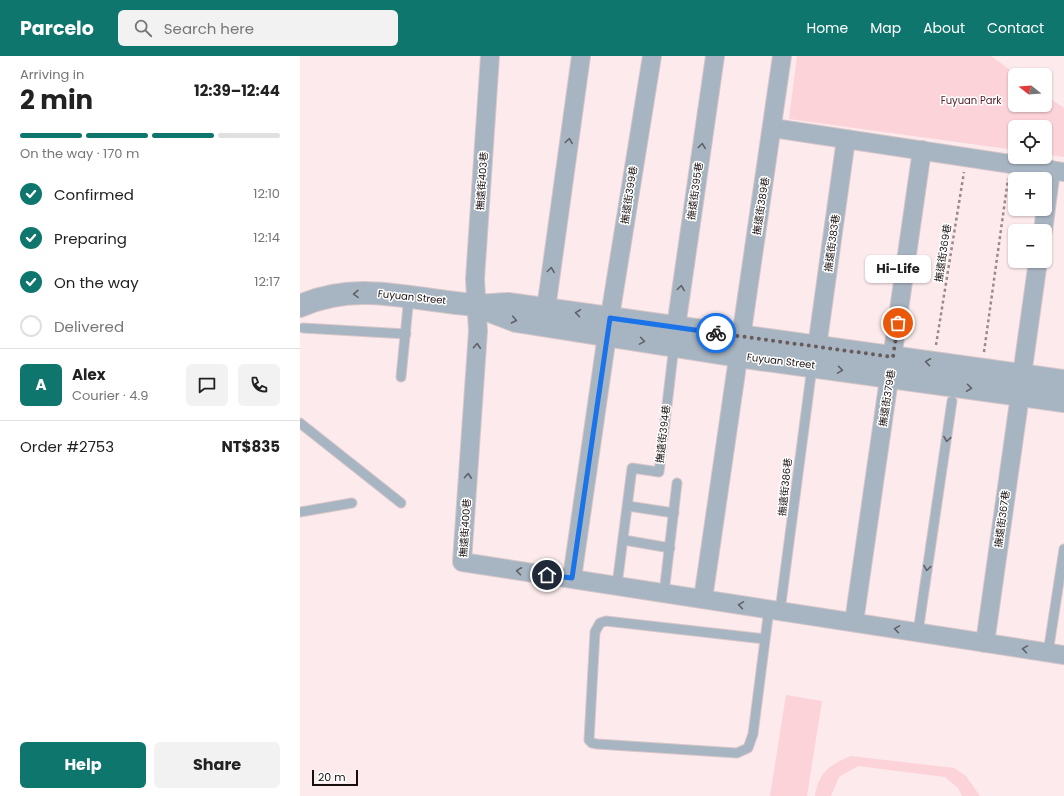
<!DOCTYPE html>
<meta charset="utf-8">
<style>
:root{--surface:#fff;--page:#f2f2f2;--text:#222;--muted:#767676;--line:#e0e0e0;--accent:#0f766e}
body{margin:0;font-family:Poppins,"Noto Sans TC",sans-serif;background:var(--page);color:var(--text);height:100vh;display:flex;flex-direction:column;font-size:15px;white-space:nowrap}
*{box-sizing:border-box;margin:0}
p{font-size:13px;color:var(--muted)}
.icon{flex:none;width:22px;height:22px;fill:none;stroke:currentColor;stroke-width:2;stroke-linecap:round;stroke-linejoin:round}
.map{position:relative;flex:1;overflow:hidden}
.sheet{display:flex;flex-direction:column;background:var(--surface);width:300px}
.sheet>*{flex:none}
.needle{width:26px;rotate:287deg}
.fabs{position:absolute;left:708px;top:12px;display:grid;gap:8px}
.fabs a{display:grid;place-items:center;width:44px;height:44px;border-radius:6px;background:var(--surface);box-shadow:0 1px 3px #0004;font-size:20px}
.scale{position:absolute;left:12px;bottom:10px;width:46px;box-sizing:border-box;padding-left:4px;border:2px solid #180e0f;border-top:0;font-size:11px;line-height:14px;white-space:nowrap;color:#180e0f;-webkit-text-stroke:3px #fff;paint-order:stroke}
.pin{position:absolute;display:grid;place-items:center;width:34px;height:34px;color:#fff;margin:-17px;border:2px solid #fff;border-radius:50%;box-shadow:0 1px 4px #0007}
.courier{position:absolute;display:grid;place-items:center;width:40px;height:40px;margin:-20px;border:3px solid #1a73e8;border-radius:50%;background:#fff;color:#222;box-shadow:0 1px 5px #0007}
.bubble{position:absolute;height:28px;border-radius:6px;background:var(--surface);box-shadow:0 1px 3px #0004;font-size:13px;font-weight:700;line-height:28px;text-align:center}
.overview em{font-style:normal;font-weight:700}
.overview div{display:flex;flex-direction:column-reverse}
.overview{display:flex;align-items:center;justify-content:space-between;height:68px;padding:0 20px}
h1{font-size:26px;font-weight:700;line-height:30px}
.bar{display:grid;grid-template-columns:repeat(4,1fr);gap:6px 4px;align-content:center;height:48px;padding:0 20px}
.bar i{height:5px;border-radius:3px;background:var(--line)}
.bar .selected{background:var(--accent)}
.bar p{grid-column:span 4}
.line{display:flex;align-items:center;gap:10px;padding:0 20px;border-top:1px solid var(--line)}
.line div{flex:1}
.round{display:grid;place-items:center;flex:none;width:42px;height:42px;border-radius:6px;background:var(--page)}
ol{padding:0 20px;list-style:none}
li{display:flex;align-items:center;gap:12px;height:44px}
li p{margin-inline-start:auto}
li .icon{padding:4px;border-radius:50%;background:var(--accent);color:#fff;stroke-width:4}
li:last-child{color:var(--muted)}
li i{width:22px;height:22px;border:2px solid var(--line);border-radius:50%}
.button{display:flex;gap:8px;margin-top:auto;padding:8px 20px}
.button a{flex:1;height:46px;border-radius:6px;background:var(--accent);color:#fff;font-size:16px;font-weight:700;line-height:46px;text-align:center}
.button a+a{background:var(--page);color:var(--text)}
header{display:flex;align-items:center;gap:24px;box-sizing:border-box;height:56px;padding:0 20px;background:var(--accent);color:#fff}
header strong{font-size:19px}
nav{display:flex;gap:22px;margin-inline-start:auto;font-size:14px}
.search{width:280px;height:36px;background:var(--page);display:flex;align-items:center;gap:10px;box-sizing:border-box;padding:0 14px;border-radius:6px;color:var(--muted);font-size:15px}
main{display:flex;flex:1;min-height:0}
.map>svg:first-child{display:block}
.green{fill:#fcd3d8}
.lines{fill:none;stroke-linecap:round;stroke-linejoin:round}
.service-casing{stroke:#d8c7c9;stroke-width:11}
.minor-casing{stroke:#d8c7c9;stroke-width:20}
.tertiary-casing{stroke:#d8c7c9;stroke-width:24}
.path{stroke:#998b8c;stroke-width:2.5;stroke-dasharray:3 3;stroke-linecap:butt}
.service{stroke:#a7b4c1;stroke-width:9}
.minor{stroke:#a7b4c1;stroke-width:18}
.tertiary{stroke:#a7b4c1;stroke-width:22}
.oneway{stroke:#606168}
.done{stroke:#685b5c;stroke-width:4;stroke-dasharray:0 7.2}
.route{stroke:#1a73e8;stroke-width:5}
.labels{text-anchor:middle;dominant-baseline:central;stroke-width:3;stroke-linejoin:round;paint-order:stroke}
.park-label{font-size:10px;fill:#56202b;stroke:#fff}
.street-label{font-size:10px;fill:#180e0f;stroke:#fff}
</style>
<header>
<strong>Parcelo</strong>
<div class="search"><svg class="icon" aria-label="search" viewBox="0 0 24 24"><circle cx="10" cy="10" r="6"/><path d="M15 15l6 6"/></svg>Search here</div>
<nav><a>Home</a><a>Map</a><a>About</a><a>Contact</a></nav>
</header>
<main>
<section class="sheet">
<div class="overview"><div><h1>2 min</h1><p>Arriving in</p></div><em>12:39–12:44</em></div>
<div class="bar"><i class="selected"></i><i class="selected"></i><i class="selected"></i><i></i><p>On the way · 170 m</p></div>
<ol>
<li><svg class="icon" aria-label="check" viewBox="0 0 24 24"><path d="M5 12l5 5 9-10"/></svg>Confirmed<p>12:10</p></li>
<li><svg class="icon" aria-label="check" viewBox="0 0 24 24"><path d="M5 12l5 5 9-10"/></svg>Preparing<p>12:14</p></li>
<li><svg class="icon" aria-label="check" viewBox="0 0 24 24"><path d="M5 12l5 5 9-10"/></svg>On the way<p>12:17</p></li>
<li><i></i>Delivered</li>
</ol>
<div class="line" style="height:72px"><b class="round" style="background:var(--accent);color:#fff">A</b><div><b>Alex</b><p>Courier · 4.9</p></div><a class="round"><svg class="icon" aria-label="chat" viewBox="0 0 24 24"><path d="M4 5h16v11H9l-5 4z"/></svg></a><a class="round"><svg class="icon" aria-label="phone" viewBox="0 0 24 24"><path d="M5 4h4l2 5-3 2q2 4 5 5l2-3 5 2v4C11 20 4 13 5 4z"/></svg></a></div>
<div class="line" style="height:52px"><div>Order #2753</div><b>NT$835</b></div>
<div class="button"><a>Help</a><a>Share</a></div>
</section>
<div class="map">
<svg width="764" height="740" viewBox="0 0 764 740">
<rect width="100%" height="100%" fill="#fceaec"/>
<g class="green">
<path d="M497,0H691L717,19H715V49H745V39L764,52V101L745,98V71H715V94L489,63Z"/>
<path d="M486,639L522,645L507,740H470Z"/>
<path d="M551,700L654,712L666,720L680,740H662L658,732L645,721L558,710L539,721L531,740H515C519,716 529,709 551,700Z"/>
</g>
<g class="lines">
<defs>
<g id="service">
<path d="M3,272L106,278"/>
<path d="M101,321L109,240"/>
<path d="M0,367L101,447"/>
<path d="M328,450L374,457"/>
<path d="M0,456L52,447"/>
<path d="M324,484L370,492"/>
<path d="M317,529L332,412L359,416L374,290"/>
<path d="M364,537L377,427"/>
<path d="M480,555L512,311"/>
<path d="M618,576L652,345"/>
<path d="M465,583L306,565L300,567L295,576L289,684L292,687L297,688L437,697L448,692L453,678L469,553"/>
<path d="M748,597L764,493"/>
</g>
<g id="minor">
<path d="M190,0L175,223L178,275L162,506L764,599"/>
<path d="M473,72L764,116"/>
<path d="M743,175L751,114"/>
<path d="M246,253L281,0"/>
<path d="M376,271L415,0"/>
<path d="M517,291L546,83"/>
<path d="M722,319L738,205"/>
<path d="M272,522L307,279L352,0"/>
<path d="M403,543L482,0"/>
<path d="M554,566L622,94"/>
<path d="M685,587L720,339"/>
</g>
<g id="tertiary">
<path d="M0,250C61,223 116,246 178,249C187,250 198,248 208,248L764,325"/>
<path d="M182,252L216,265L451,302L764,345"/>
</g>
</defs>
<use href="#service" class="service-casing"/>
<use href="#minor" class="minor-casing"/>
<use href="#tertiary" class="tertiary-casing"/>
<g class="path">
<path d="M636,289L664,116"/>
<path d="M684,296L708,123"/>
</g>
<use href="#service" class="service"/>
<use href="#minor" class="minor"/>
<use href="#tertiary" class="tertiary"/>
</g>
<defs><path id="oneway-chevron" d="M-2-3.5L2.5 0L-2 3.5" fill="none" stroke-width="1.6" stroke-linecap="round" stroke-linejoin="round"/></defs>
<g class="oneway">
<use href="#oneway-chevron" transform="translate(269 85) rotate(-82)"/>
<use href="#oneway-chevron" transform="translate(402 90) rotate(-82)"/>
<use href="#oneway-chevron" transform="translate(251 214) rotate(-82)"/>
<use href="#oneway-chevron" transform="translate(381 232) rotate(-82)"/>
<use href="#oneway-chevron" transform="translate(56 238) rotate(178)"/>
<use href="#oneway-chevron" transform="translate(278 257) rotate(-172)"/>
<use href="#oneway-chevron" transform="translate(214 264) rotate(12)"/>
<use href="#oneway-chevron" transform="translate(342 285) rotate(9)"/>
<use href="#oneway-chevron" transform="translate(177 290) rotate(-86)"/>
<use href="#oneway-chevron" transform="translate(628 306) rotate(-172)"/>
<use href="#oneway-chevron" transform="translate(540 314) rotate(9)"/>
<use href="#oneway-chevron" transform="translate(669 332) rotate(8)"/>
<use href="#oneway-chevron" transform="translate(647 383) rotate(99)"/>
<use href="#oneway-chevron" transform="translate(168 420) rotate(-86)"/>
<use href="#oneway-chevron" transform="translate(627 512) rotate(99)"/>
<use href="#oneway-chevron" transform="translate(219 515) rotate(-172)"/>
<use href="#oneway-chevron" transform="translate(441 549) rotate(-171)"/>
<use href="#oneway-chevron" transform="translate(597 573) rotate(-171)"/>
<use href="#oneway-chevron" transform="translate(725 593) rotate(-171)"/>
</g>
<g class="lines">
<path class="done" d="M416,277L593,301L598,267"/>
<path class="route" d="M247,519L272,522L310,262L416,277"/>
</g>
<g class="labels">
<g class="park-label">
<text x="671" y="44">Fuyuan Park</text>
</g>
<g class="street-label">
<text transform="translate(182 125) rotate(-86)">撫遠街403巷</text>
<text transform="translate(395 135) rotate(-82)">撫遠街395巷</text>
<text transform="translate(329 139) rotate(-81)">撫遠街399巷</text>
<text transform="translate(461 150) rotate(-81)">撫遠街389巷</text>
<text transform="translate(532 187) rotate(-82)">撫遠街383巷</text>
<text transform="translate(643 197) rotate(-81)">撫遠街369巷</text>
<text transform="translate(112 241) rotate(6)">Fuyuan Street</text>
<text transform="translate(481 305) rotate(7)">Fuyuan Street</text>
<text transform="translate(587 342) rotate(-81)">撫遠街379巷</text>
<text transform="translate(363 378) rotate(-83)">撫遠街394巷</text>
<text transform="translate(485 431) rotate(-84)">撫遠街386巷</text>
<text transform="translate(702 463) rotate(-82)">撫遠街367巷</text>
<text transform="translate(165 472) rotate(-86)">撫遠街400巷</text>
</g>
</g>
</svg>
<div class="fabs">
<a><svg class="needle" viewBox="-14 -14 28 28"><path d="M0-13l5 13h-10z" fill="#e53935"/><path d="M0 13l5-13h-10z" fill="#767676"/></svg></a>
<a><svg class="icon" aria-label="locate" viewBox="0 0 24 24"><circle cx="12" cy="12" r="6"/><path d="M12 2v4M12 18v4M2 12h4M18 12h4"/></svg></a>
<a>+</a>
<a>−</a>
</div>
<div class="scale">20 m</div>
<div class="pin" style="left:598px;top:267px;background:#ea580c"><svg class="icon" aria-label="bag" viewBox="0 0 24 24"><path d="M5 8h14l-1 12H6zM9 8a3 3 0 0 1 6 0"/></svg></div>
<div class="pin" style="left:247px;top:519px;background:#1f2937"><svg class="icon" aria-label="home" viewBox="0 0 24 24"><path d="M3 11l9-7 9 7M6 9v11h12V9"/></svg></div>
<div class="courier" style="left:416px;top:277px"><svg class="icon" aria-label="bike" viewBox="0 0 24 24"><circle cx="6" cy="16" r="4"/><circle cx="18" cy="16" r="4"/><path d="M6 16l4-8h5l3 8M10 8l3 8H6M13 5h3"/></svg></div>
<div class="bubble" style="left:565px;top:199px;width:66px">Hi-Life</div>
</div>
</main>
